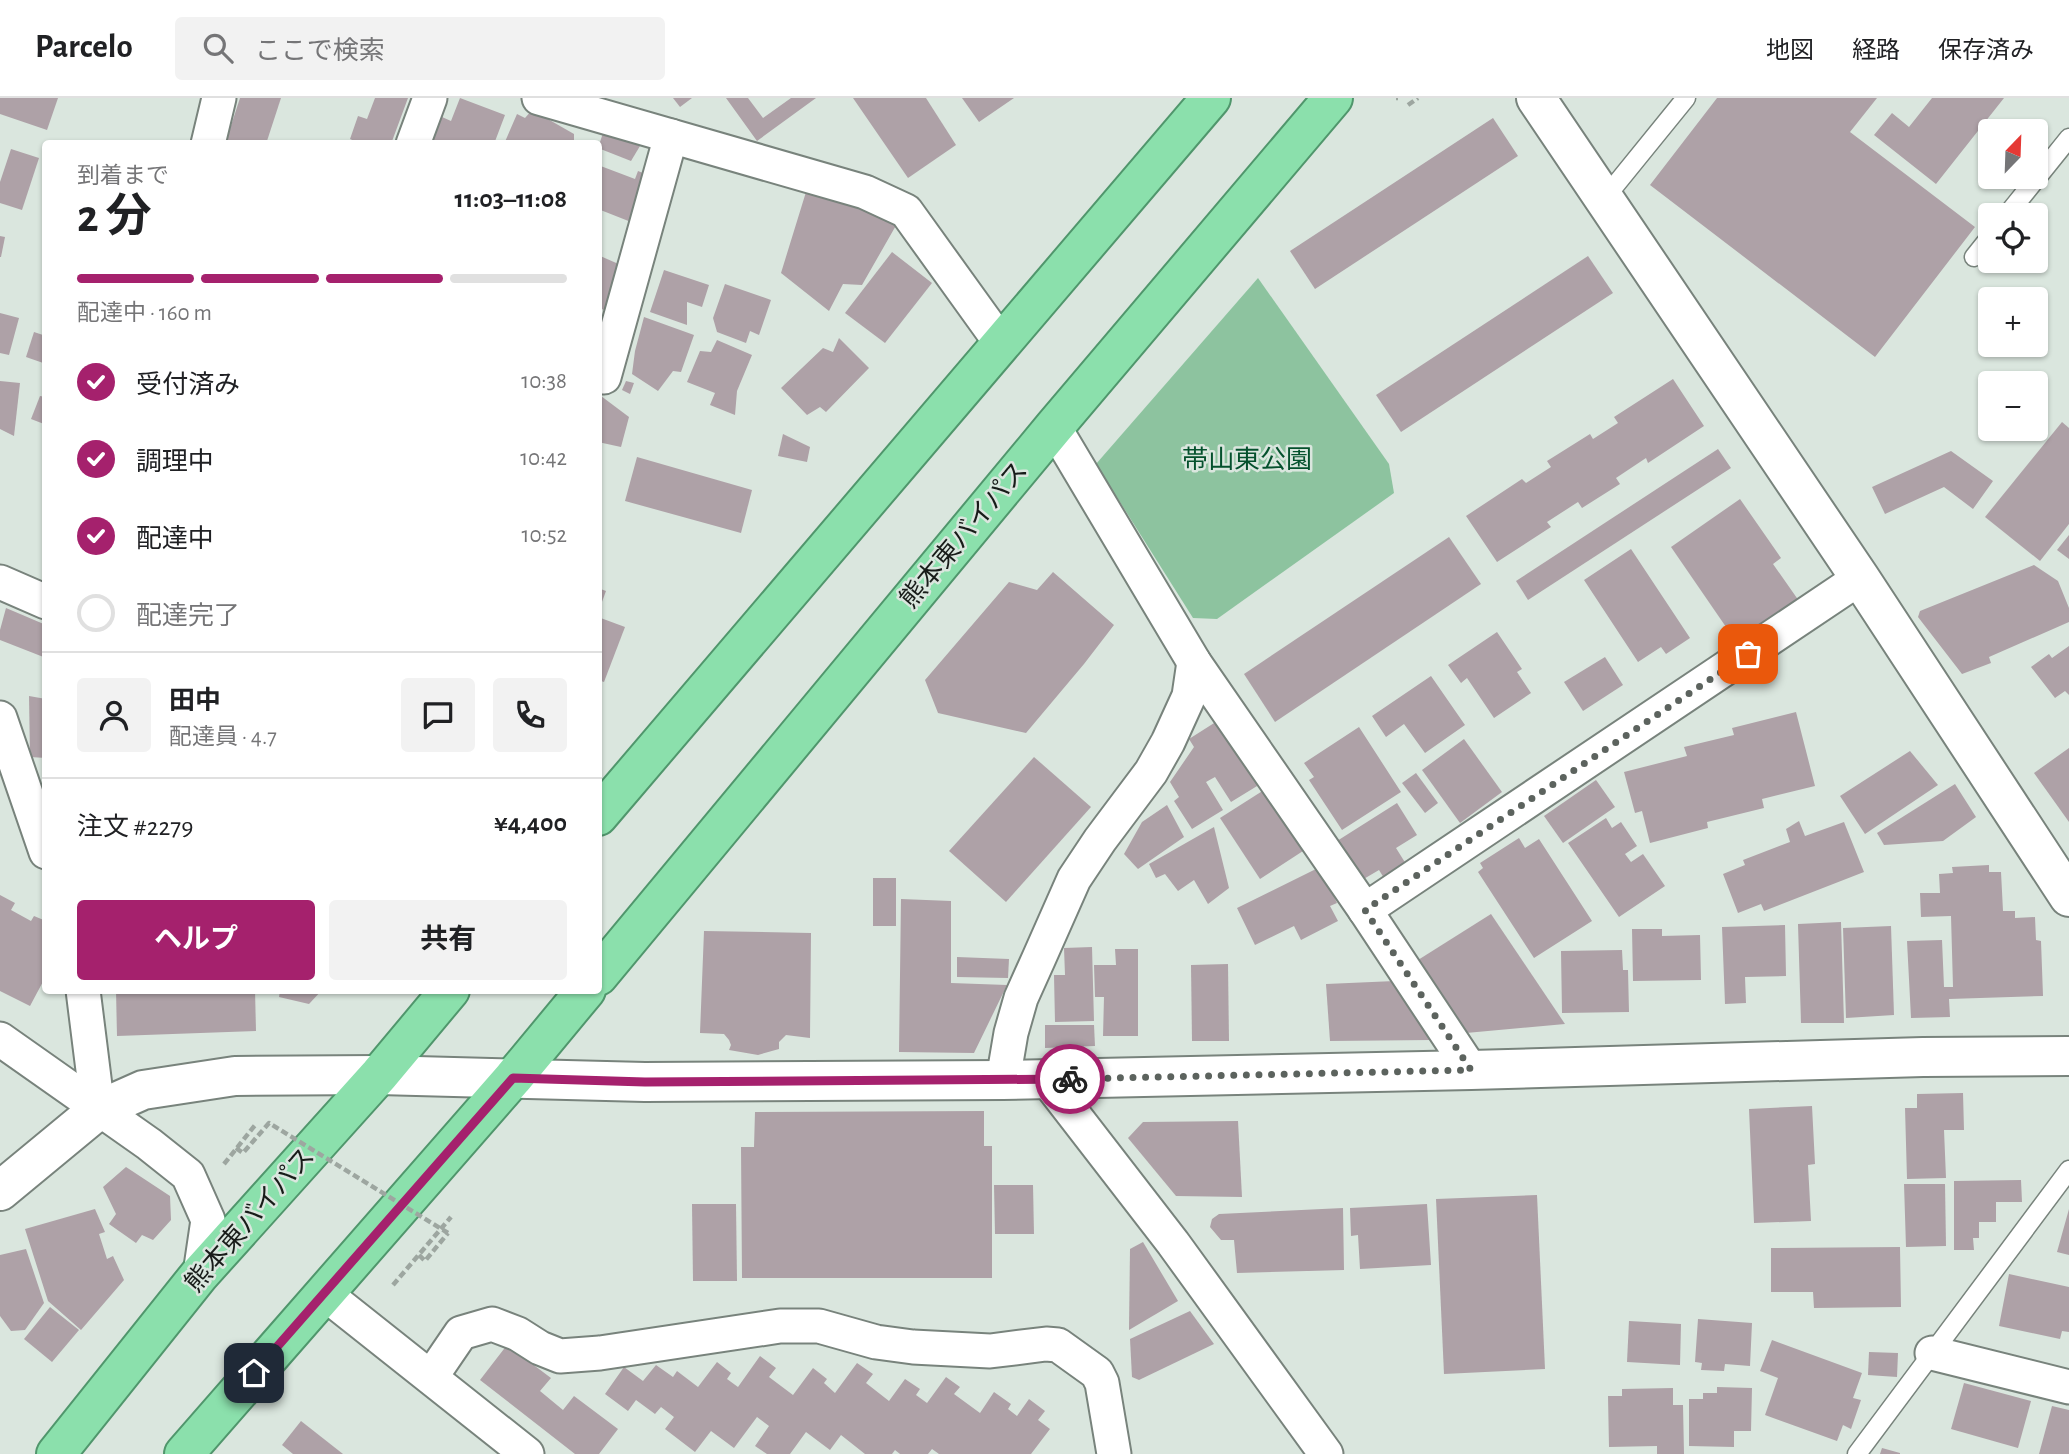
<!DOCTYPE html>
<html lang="ja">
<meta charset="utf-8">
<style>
:root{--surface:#fff;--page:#f2f2f2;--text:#202124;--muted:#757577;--line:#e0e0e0;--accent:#a5216d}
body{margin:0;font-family:"Alegreya Sans","Noto Sans JP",sans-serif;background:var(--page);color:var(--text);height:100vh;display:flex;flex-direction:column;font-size:26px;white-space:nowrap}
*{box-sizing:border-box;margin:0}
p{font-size:23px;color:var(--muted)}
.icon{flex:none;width:38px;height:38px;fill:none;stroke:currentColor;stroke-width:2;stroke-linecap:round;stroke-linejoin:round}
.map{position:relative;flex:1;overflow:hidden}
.details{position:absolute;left:42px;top:42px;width:560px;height:854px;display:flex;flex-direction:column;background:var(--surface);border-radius:7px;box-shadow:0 2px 5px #0004}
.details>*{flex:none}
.needle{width:46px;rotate:23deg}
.controls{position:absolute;left:1978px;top:21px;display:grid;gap:14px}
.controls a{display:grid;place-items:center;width:70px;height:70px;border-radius:7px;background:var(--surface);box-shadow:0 2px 5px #0004;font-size:35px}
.pin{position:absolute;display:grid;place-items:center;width:60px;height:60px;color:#fff;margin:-30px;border-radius:14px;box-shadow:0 4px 10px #0006}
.courier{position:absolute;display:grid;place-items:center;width:70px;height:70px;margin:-35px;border:5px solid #a5216d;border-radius:50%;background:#fff;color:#222;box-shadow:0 2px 9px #0007}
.headline em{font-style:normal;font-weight:700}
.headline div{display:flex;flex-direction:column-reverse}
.headline{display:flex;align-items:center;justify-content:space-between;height:119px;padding:0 35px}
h1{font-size:46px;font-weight:700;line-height:52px}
.bar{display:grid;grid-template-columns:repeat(4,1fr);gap:10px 7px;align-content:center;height:84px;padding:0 35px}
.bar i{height:9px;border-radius:5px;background:var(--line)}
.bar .active{background:var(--accent)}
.bar p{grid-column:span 4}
.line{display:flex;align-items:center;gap:18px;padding:0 35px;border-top:2px solid var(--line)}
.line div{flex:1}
.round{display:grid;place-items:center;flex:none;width:74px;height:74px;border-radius:7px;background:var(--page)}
ol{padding:0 35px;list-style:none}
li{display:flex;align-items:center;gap:21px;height:77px}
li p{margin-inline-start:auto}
li .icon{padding:7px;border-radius:50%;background:var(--accent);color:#fff;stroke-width:4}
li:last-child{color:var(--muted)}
li i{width:38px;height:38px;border:4px solid var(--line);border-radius:50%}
.action{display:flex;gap:14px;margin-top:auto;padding:14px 35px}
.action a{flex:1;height:80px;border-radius:7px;background:var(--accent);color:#fff;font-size:28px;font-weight:700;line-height:80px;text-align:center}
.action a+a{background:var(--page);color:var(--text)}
header{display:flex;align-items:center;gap:42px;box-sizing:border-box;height:98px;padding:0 35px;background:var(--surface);border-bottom:2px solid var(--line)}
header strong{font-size:33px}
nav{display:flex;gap:38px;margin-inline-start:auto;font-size:24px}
.search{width:490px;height:63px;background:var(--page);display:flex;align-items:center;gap:18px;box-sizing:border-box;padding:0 24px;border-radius:7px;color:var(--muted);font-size:26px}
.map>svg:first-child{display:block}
.green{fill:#8dc39f}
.building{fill:#aea1a7}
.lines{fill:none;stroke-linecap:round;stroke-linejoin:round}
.service-casing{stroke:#78837c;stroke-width:21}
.minor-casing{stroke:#78837c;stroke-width:37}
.tertiary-casing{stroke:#78837c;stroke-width:42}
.trunk-casing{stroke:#50966c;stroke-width:42}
.path{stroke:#9da6a0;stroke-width:4.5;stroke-dasharray:7 3.5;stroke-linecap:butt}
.service{stroke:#fff;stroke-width:18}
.minor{stroke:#fff;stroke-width:33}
.tertiary{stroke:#fff;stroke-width:38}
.trunk{stroke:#8be0ac;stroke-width:38}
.path-bridge{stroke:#9da6a0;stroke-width:4.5;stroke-dasharray:7 3.5;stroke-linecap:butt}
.done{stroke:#5c635e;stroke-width:7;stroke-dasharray:0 12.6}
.route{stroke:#a5216d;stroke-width:9}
.labels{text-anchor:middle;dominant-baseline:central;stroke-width:5;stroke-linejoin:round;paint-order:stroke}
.park-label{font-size:26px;fill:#05512d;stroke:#dae6de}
.street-label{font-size:26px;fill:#181c19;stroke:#dae6de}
</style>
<header>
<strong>Parcelo</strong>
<div class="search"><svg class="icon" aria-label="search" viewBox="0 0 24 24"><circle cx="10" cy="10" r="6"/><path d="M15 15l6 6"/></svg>ここで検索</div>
<nav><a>地図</a><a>経路</a><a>保存済み</a></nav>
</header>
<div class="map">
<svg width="2069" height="1356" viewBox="0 0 2069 1356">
<rect width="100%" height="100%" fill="#dae6de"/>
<path class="green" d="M1258,180L1389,366L1394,395L1217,521L1193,520L1096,366Z"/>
<g class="building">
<path d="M0,0H58L47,32L0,16Z"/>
<path d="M240,0H281L266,46H225Z"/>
<path d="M375,0H408L391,46H361L350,41L358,18L367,21Z"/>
<path d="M460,0L505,17L494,46H431L442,19L451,23Z"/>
<path d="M673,0H692L680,9Z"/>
<path d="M726,0H748L763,20L791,0H816L757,43Z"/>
<path d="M853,0H926L956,47L908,80Z"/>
<path d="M962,0H1014L979,24Z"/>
<path d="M1717,0H1877L1850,34L1975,129L1875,259L1650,87Z"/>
<path d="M1932,0H2004L1936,86L1874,37L1892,15L1909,29Z"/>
<path d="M532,12L574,36V46H504L517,16L525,20Z"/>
<path d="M1493,20L1518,58L1315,191L1290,153Z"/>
<path d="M603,35L640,48L631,63L598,50Z"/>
<path d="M11,51L39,60L22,112L0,105V84Z"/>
<path d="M598,67L635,81L638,73L653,79L631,124L598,111Z"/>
<path d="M810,81L898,124L862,187L843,186L829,213L781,175Z"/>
<path d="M0,138L5,139L1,159H0Z"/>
<path d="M892,154L932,185L885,245L845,215Z"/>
<path d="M598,157L623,168L604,212L598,209Z"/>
<path d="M1588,158L1613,195L1401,334L1376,297Z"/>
<path d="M664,172L709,187L702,209L687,204V227L650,214Z"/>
<path d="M725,186L771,202L759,237L750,233L746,245L717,234L713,220Z"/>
<path d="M0,215L19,220L9,257L0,255Z"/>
<path d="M644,219L694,237L681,274L673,273L658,293L632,276L635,253Z"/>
<path d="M34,234L46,238V266L26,259Z"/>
<path d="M839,240L869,270L826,314L820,309L807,317L781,290L823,250L833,254Z"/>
<path d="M717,242L752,257L737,293L735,317L710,307L715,295L687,284L700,253L711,254Z"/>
<path d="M1673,281L1704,328L1648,365L1646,360L1616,380L1620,386L1582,410L1578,404L1547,424L1551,429L1497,464L1466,418L1522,381L1526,385L1551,369L1547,363L1590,336L1593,341L1618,325L1614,319Z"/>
<path d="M0,283L20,285L14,338L0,331Z"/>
<path d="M626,283L634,285L630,296L622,292Z"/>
<path d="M40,298L46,299L44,326L31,321Z"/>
<path d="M601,298L629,319L621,349L598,344V306Z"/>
<path d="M2062,324L2069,330V426L2040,463L1985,419Z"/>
<path d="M783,336L810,349L807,364L778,358Z"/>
<path d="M1718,351L1731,370L1528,502L1516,483Z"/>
<path d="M1951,353L1993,383L1973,411L1944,389L1885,416L1872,389Z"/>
<path d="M637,359L752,392L741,435L625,403Z"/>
<path d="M1740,401L1781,460L1773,466L1799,503L1737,545L1671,449Z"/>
<path d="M2069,437V461L2057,452Z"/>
<path d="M1449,439L1481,486L1275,624L1244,576Z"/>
<path d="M1631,451L1690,540L1666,556L1661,549L1638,564L1584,482Z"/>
<path d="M2034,467L2058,483L2069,510V524L1989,559L1991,565L1962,576L1918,519L1920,513Z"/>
<path d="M1053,474L1114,527L1084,566L1026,635L938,615L925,582L1009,484L1037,492Z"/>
<path d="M598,490L606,493L599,512H598Z"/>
<path d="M6,510L46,527V560L0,542V532Z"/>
<path d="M598,519L625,529L604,584L598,582Z"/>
<path d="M1497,534L1522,571L1517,574L1531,595L1494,620L1467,580L1461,585L1448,567Z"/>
<path d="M2069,548V597L2065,593L2055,600L2031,569L2049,556L2052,560Z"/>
<path d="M1605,559L1623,587L1583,613L1564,584Z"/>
<path d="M1431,578L1465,627L1425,655L1404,626L1386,639L1372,618Z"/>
<path d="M29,598L46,601V660L30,659Z"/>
<path d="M1796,614L1815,688L1762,701L1764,710L1707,724L1708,730L1650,745L1642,713L1635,715L1624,674L1687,658L1684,649L1734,637L1732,630Z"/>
<path d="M1222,620L1262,685L1231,704L1215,679L1206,684L1223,712L1192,731L1174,703L1179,699L1170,684L1194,649L1189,641Z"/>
<path d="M1359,629L1401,694L1342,732L1309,682L1314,679L1304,665Z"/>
<path d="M1464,641L1502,694L1460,725L1422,672Z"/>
<path d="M2069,650V724L2034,675Z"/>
<path d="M1910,653L1938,687L1865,736L1840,698Z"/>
<path d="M1034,659L1091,709L1006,804L949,753Z"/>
<path d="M1416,675L1438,705L1425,715L1402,685Z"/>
<path d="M1596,682L1615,709L1563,745L1544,718Z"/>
<path d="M1955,686L1976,719L1943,743L1884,747L1877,735Z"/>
<path d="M1264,692L1303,753L1260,781L1220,720Z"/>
<path d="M1397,705L1417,737L1396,750L1406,766L1384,780L1379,772L1362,782L1337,743Z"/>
<path d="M1167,707L1184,739L1138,771L1124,756L1142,724Z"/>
<path d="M1606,720L1612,730L1621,724L1637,748L1625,756L1631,764L1643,756L1665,788L1619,819L1568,745Z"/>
<path d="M1799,723L1805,738L1844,724L1864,774L1764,813L1761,806L1738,815L1723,776L1745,767L1743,762L1790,744L1786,731Z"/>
<path d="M1214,729L1229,790L1208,806L1194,782L1178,793L1165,776L1156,780L1149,766Z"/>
<path d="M1519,740L1525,750L1539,741L1592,823L1534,860L1478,774L1483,770L1480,765Z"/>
<path d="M1989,767V774H2001L2003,813H2015V820L2035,819L2036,842L2041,843L2043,898L1949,901L1950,919L1911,920L1907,843L1942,842L1944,889H1953L1951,818L1921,819L1920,795H1940L1939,776L1953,775L1952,769Z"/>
<path d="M1320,769L1337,805L1330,808L1338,823L1301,842L1294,828L1255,847L1237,810Z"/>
<rect x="873" y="780" width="23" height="48"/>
<path d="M0,797L15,805L11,812L31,823L34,818L46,823V878L30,908L0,893Z"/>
<path d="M901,801L951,803V885L1007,887L974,955L899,954Z"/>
<path d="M1491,816L1565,926L1466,935L1418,862Z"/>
<path d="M1841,824L1844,925H1801L1798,826Z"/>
<path d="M1785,827L1786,878L1745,879L1746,905L1725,906L1722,829Z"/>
<path d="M1891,828L1894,917L1846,920L1843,830Z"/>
<path d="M1632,831H1662V838L1700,837L1701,882L1633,883Z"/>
<path d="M704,833L811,835L810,940L786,937L779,944V951L758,957L729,952L731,947L729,942L724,936L700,935Z"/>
<path d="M1092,849L1094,923L1055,924L1054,877H1065L1064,850Z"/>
<path d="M1115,851H1138V938H1103L1104,899H1095L1094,867H1116Z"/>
<path d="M1622,852L1623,872H1628L1629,914L1562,915L1561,853Z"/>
<path d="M957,859L1009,861L1008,880L957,879Z"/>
<path d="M1228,866L1229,943H1192L1191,867Z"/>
<path d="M1395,883L1431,942L1330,943L1326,886Z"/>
<path d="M116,892H255L256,933L117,938Z"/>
<path d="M280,892H322L309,906L279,899Z"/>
<path d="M1045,927H1094L1095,948L1045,950Z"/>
<path d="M1963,995L1964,1032H1944L1946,1080L1907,1081L1905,1010H1917V996Z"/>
<path d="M1812,1008L1815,1066L1808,1067L1811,1123L1754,1125L1749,1011Z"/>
<path d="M984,1013V1048H992V1180H742L741,1049H754L755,1014Z"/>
<path d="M1238,1023L1242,1099L1176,1098L1128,1040L1143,1024Z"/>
<path d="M126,1069L170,1098L171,1122L153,1142L142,1137L136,1145L109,1126L116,1116L103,1089Z"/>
<path d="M2021,1082L2022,1104H1996V1124H1979V1140H1973L1974,1152H1954V1083Z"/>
<path d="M1904,1086H1945L1946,1148L1906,1149Z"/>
<path d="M994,1087H1033L1034,1136H995Z"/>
<path d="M1537,1097L1545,1271L1444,1276L1436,1101Z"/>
<path d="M692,1106H736L737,1183H693Z"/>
<path d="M1427,1106L1431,1167L1360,1171L1358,1137L1351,1138L1350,1110Z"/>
<path d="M1343,1110L1344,1172L1237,1175L1234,1142H1221L1210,1129L1212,1121L1219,1116Z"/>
<path d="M95,1111L105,1134L99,1136L107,1161L113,1158L124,1182L81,1232L48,1203L25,1131Z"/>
<path d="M2069,1111V1157L2057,1154Z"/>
<path d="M1143,1144L1178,1203L1129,1232L1130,1151Z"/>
<path d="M1900,1149L1901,1209L1814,1210L1813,1194H1771V1150Z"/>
<path d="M26,1151L44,1205L25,1232L11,1233L0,1218V1157Z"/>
<path d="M2009,1176L2069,1189V1234L2062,1233L2060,1241L1999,1228Z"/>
<path d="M50,1209L79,1232L52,1264L24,1241Z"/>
<path d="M1190,1213L1214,1246L1139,1282L1132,1279L1130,1241Z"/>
<path d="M1698,1221L1752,1225L1750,1268L1725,1266L1724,1273L1701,1272L1702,1265L1695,1264Z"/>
<path d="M1629,1223L1681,1226L1680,1267L1627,1264Z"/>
<path d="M1772,1242L1862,1275L1853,1300L1861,1302L1851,1331L1843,1327L1837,1343L1765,1317L1778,1280L1760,1273Z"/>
<path d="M507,1247L551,1280L540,1293L563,1312L574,1298L618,1331L599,1356H575L480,1282Z"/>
<path d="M1869,1254L1898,1255L1897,1279L1868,1277Z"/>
<path d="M760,1258L776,1270L769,1279L793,1297L813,1270L827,1281L824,1285L835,1295L857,1265L873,1276L866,1285L889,1303L905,1281L920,1291L916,1297L927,1305L946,1279L960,1289L954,1296L980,1315L994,1294L1011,1306L1008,1311L1017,1318L1029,1301L1045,1313L1038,1322L1050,1331L1031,1356H939L932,1351L928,1356H900L895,1352L892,1356H865L841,1337L830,1352L806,1334L790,1356H767L755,1348L769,1328L757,1319L734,1350L711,1333L695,1354L665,1331L674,1319L661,1309L655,1316L636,1302L628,1313L605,1296L624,1269L643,1283L656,1267L673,1279L677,1273L698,1289L717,1264L731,1275L727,1281L738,1289Z"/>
<path d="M1964,1285L2031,1303L2018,1350L1951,1331Z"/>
<path d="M1717,1289L1752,1290L1751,1333H1734V1349L1689,1348V1301H1703V1295H1717Z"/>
<path d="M1673,1290V1307H1683L1684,1356H1657V1348L1609,1349L1608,1298H1622V1291Z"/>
<path d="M2052,1308L2069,1312V1356H2039Z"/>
<path d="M301,1323L343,1356H293L282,1347Z"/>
<path d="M1882,1350L1900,1355V1356H1880Z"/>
</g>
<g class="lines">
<defs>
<g id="service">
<path d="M1604,101L1686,0"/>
<path d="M2007,117L2069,40"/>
<path d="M1974,159L1990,139"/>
<path d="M1857,1356L2069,1072"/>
</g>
<g id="minor">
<path d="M539,0L865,94L906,113L1001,245"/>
<path d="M208,46L219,0"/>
<path d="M413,46L430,0"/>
<path d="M598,278L604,279L671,38"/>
<path d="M1054,329L1194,564L1365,812L1471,972"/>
<path d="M0,484L46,504"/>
<path d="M0,620L46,754"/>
<path d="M1365,812L1860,480"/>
<path d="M83,892L98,1012"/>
<path d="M0,941L149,1046L188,1077L208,1122L200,1176"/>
<path d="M1003,982L1011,935L1021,900L1039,860L1074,781L1100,742L1151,674L1168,644L1189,598L1194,564"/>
<path d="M1047,982L1173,1145L1326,1356"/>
<path d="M324,1195L527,1356"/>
<path d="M1932,1255L2069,1289"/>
<path d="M431,1279L461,1235L492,1226L518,1236L540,1250L560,1258L600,1255L780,1228H819L876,1244L913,1249L990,1253L1046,1246L1058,1247L1097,1275L1102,1285L1114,1356"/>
</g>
<g id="tertiary">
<path d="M1536,0L1860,480L2069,799"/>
<path d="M0,1093L98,1012L143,992L235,978L379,977L645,984L1003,982L1471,972L1923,959L2069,958"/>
</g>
<g id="trunk">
<path d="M598,718L1211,0"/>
<path d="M598,878L1054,329L1333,0"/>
<path d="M56,1356L200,1176L379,977L450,892"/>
<path d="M184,1356L513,980L586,892"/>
</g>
</defs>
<use href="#service" class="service-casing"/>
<use href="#minor" class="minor-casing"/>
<use href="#tertiary" class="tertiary-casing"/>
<use href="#trunk" class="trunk-casing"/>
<g class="path">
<path d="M1396,0H1398"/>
<path d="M1408,7L1418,0"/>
<path d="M224,1066L256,1026"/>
<path d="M419,1157L425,1163L448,1135"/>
<path d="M393,1187L451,1119"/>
</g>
<use href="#service" class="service"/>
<use href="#minor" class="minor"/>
<use href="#tertiary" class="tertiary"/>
<use href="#trunk" class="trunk"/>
<path class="path-bridge" d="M236,1050L243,1055L269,1025L448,1135"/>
</g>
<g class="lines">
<path class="done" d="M1070,981L1471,972L1365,812L1748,556"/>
<path class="route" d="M254,1275L513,980L645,984L1070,981"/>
</g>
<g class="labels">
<g class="park-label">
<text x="1247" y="362">帯山東公園</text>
</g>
<g class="street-label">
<text transform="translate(964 437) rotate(-50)">熊本東バイパス</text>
<text transform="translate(250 1122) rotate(-49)">熊本東バイパス</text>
</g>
</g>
</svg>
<div class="controls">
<a><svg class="needle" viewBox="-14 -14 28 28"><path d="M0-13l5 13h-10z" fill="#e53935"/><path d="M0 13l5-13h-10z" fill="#757577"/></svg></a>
<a><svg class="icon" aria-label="locate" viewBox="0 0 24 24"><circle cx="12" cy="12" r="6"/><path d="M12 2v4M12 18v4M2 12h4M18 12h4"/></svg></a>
<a>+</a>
<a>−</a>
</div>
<div class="pin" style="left:1748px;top:556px;background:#ea580c"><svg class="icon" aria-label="bag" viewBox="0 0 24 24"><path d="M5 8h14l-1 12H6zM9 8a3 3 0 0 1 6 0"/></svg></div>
<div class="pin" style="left:254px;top:1275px;background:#1f2937"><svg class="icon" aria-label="home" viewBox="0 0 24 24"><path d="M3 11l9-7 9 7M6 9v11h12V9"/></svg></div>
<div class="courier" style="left:1070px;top:981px"><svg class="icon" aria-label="bike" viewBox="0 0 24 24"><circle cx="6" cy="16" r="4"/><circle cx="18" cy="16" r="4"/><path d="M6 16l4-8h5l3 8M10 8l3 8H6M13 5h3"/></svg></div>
<section class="details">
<div class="headline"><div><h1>2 分</h1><p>到着まで</p></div><em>11:03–11:08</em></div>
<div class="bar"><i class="active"></i><i class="active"></i><i class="active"></i><i></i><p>配達中 · 160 m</p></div>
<ol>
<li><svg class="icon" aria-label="check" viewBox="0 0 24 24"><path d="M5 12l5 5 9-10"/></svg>受付済み<p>10:38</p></li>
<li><svg class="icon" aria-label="check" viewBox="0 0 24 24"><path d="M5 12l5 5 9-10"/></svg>調理中<p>10:42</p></li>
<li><svg class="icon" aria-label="check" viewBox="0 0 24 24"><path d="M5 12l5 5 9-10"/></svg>配達中<p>10:52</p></li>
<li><i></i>配達完了</li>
</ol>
<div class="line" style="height:126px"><a class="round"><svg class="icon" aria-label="person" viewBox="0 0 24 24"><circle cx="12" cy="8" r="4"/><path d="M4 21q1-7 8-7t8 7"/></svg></a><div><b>田中</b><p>配達員 · 4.7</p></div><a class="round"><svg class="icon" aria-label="chat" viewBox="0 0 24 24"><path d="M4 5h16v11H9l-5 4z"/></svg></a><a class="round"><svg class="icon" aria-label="phone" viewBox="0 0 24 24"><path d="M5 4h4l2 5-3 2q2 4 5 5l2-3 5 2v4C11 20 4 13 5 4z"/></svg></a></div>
<div class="line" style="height:91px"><div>注文 #2279</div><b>¥4,400</b></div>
<div class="action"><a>ヘルプ</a><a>共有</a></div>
</section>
</div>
